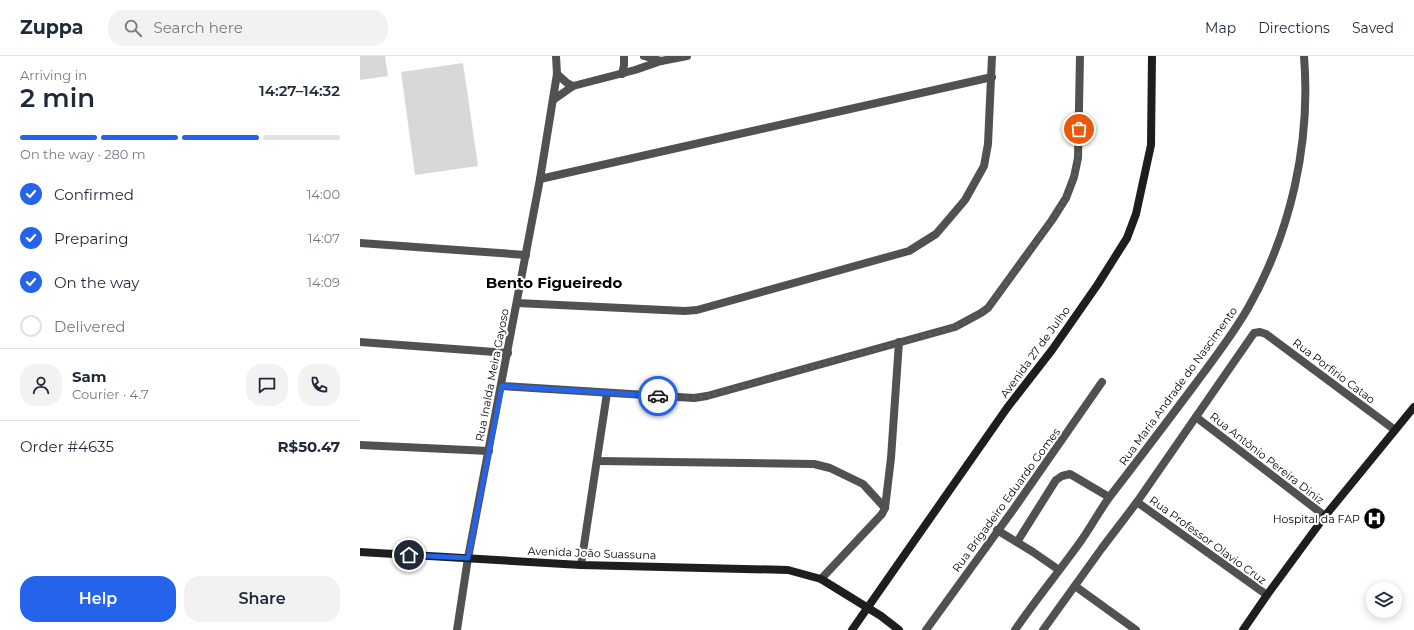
<!DOCTYPE html>
<meta charset="utf-8">
<style>
:root{--surface:#fff;--page:#f2f2f3;--text:#1f2937;--muted:#747a83;--line:#e0e1e3;--accent:#2563eb}
body{margin:0;font-family:Montserrat,sans-serif;background:var(--page);color:var(--text);height:100vh;display:flex;flex-direction:column;font-size:15px;white-space:nowrap}
*{box-sizing:border-box;margin:0}
p{font-size:13px;color:var(--muted)}
.icon{flex:none;width:22px;height:22px;fill:none;stroke:currentColor;stroke-width:2;stroke-linecap:round;stroke-linejoin:round}
.map{position:relative;flex:1;overflow:hidden}
.side{display:flex;flex-direction:column;background:var(--surface);width:360px}
.side>*{flex:none}
.fabs{position:absolute;left:1006px;top:526px;display:grid;gap:8px}
.fabs a{display:grid;place-items:center;width:36px;height:36px;border-radius:50%;background:var(--surface);box-shadow:0 2px 10px #0003;font-size:20px}
.pin{position:absolute;display:grid;place-items:center;width:34px;height:34px;color:#fff;margin:-17px;border:2px solid #fff;border-radius:50%;box-shadow:0 1px 4px #0007}
.courier{position:absolute;display:grid;place-items:center;width:40px;height:40px;margin:-20px;border:3px solid #2563eb;border-radius:50%;background:#fff;color:#222;box-shadow:0 1px 5px #0007}
.head em{font-style:normal;font-weight:600}
.head div{display:flex;flex-direction:column-reverse}
.head{display:flex;align-items:center;justify-content:space-between;height:68px;padding:0 20px}
h1{font-size:26px;font-weight:600;line-height:30px}
.bar{display:grid;grid-template-columns:repeat(4,1fr);gap:6px 4px;align-content:center;height:48px;padding:0 20px}
.bar i{height:5px;border-radius:3px;background:var(--line)}
.bar .on{background:var(--accent)}
.bar p{grid-column:span 4}
.line{display:flex;align-items:center;gap:10px;padding:0 20px;border-top:1px solid var(--line)}
.line div{flex:1}
.round{display:grid;place-items:center;flex:none;width:42px;height:42px;border-radius:16px;background:var(--page)}
ol{padding:0 20px;list-style:none}
li{display:flex;align-items:center;gap:12px;height:44px}
li p{margin-inline-start:auto}
li .icon{padding:4px;border-radius:50%;background:var(--accent);color:#fff;stroke-width:4}
li:last-child{color:var(--muted)}
li i{width:22px;height:22px;border:2px solid var(--line);border-radius:50%}
.primary-button{display:flex;gap:8px;margin-top:auto;padding:8px 20px}
.primary-button a{flex:1;height:46px;border-radius:16px;background:var(--accent);color:#fff;font-size:16px;font-weight:600;line-height:46px;text-align:center}
.primary-button a+a{background:var(--page);color:var(--text)}
header{display:flex;align-items:center;gap:24px;box-sizing:border-box;height:56px;padding:0 20px;background:var(--surface);border-bottom:1px solid var(--line)}
header strong{font-size:19px}
nav{display:flex;gap:22px;margin-inline-start:auto;font-size:14px}
.search{width:280px;height:36px;background:var(--page);display:flex;align-items:center;gap:10px;box-sizing:border-box;padding:0 14px;border-radius:16px;color:var(--muted);font-size:15px}
main{display:flex;flex:1;min-height:0}
.map>svg:first-child{display:block}
.green{fill:#d8d8d8}
.lines{fill:none;stroke-linecap:round;stroke-linejoin:round}
.street{stroke:#515151;stroke-width:8}
.secondary{stroke:#1e1e1e;stroke-width:8}
.done{stroke:#595959;stroke-width:4;stroke-dasharray:0 7.2}
.route{stroke:#2563eb;stroke-width:5}
.labels{text-anchor:middle;dominant-baseline:central;stroke-width:4;stroke-linejoin:round;paint-order:stroke}
.street-label{font-size:11px;fill:#000;stroke:#fff}
.poi-label{font-size:11px;fill:#000;stroke:#fff;text-anchor:end}
.district-label{font-size:15px;font-weight:bold;fill:#000;stroke:#fff}
</style>
<header>
<strong>Zuppa</strong>
<div class="search"><svg class="icon" aria-label="search" viewBox="0 0 24 24"><circle cx="10" cy="10" r="6"/><path d="M15 15l6 6"/></svg>Search here</div>
<nav><a>Map</a><a>Directions</a><a>Saved</a></nav>
</header>
<main>
<section class="side">
<div class="head"><div><h1>2 min</h1><p>Arriving in</p></div><em>14:27–14:32</em></div>
<div class="bar"><i class="on"></i><i class="on"></i><i class="on"></i><i></i><p>On the way · 280 m</p></div>
<ol>
<li><svg class="icon" aria-label="check" viewBox="0 0 24 24"><path d="M5 12l5 5 9-10"/></svg>Confirmed<p>14:00</p></li>
<li><svg class="icon" aria-label="check" viewBox="0 0 24 24"><path d="M5 12l5 5 9-10"/></svg>Preparing<p>14:07</p></li>
<li><svg class="icon" aria-label="check" viewBox="0 0 24 24"><path d="M5 12l5 5 9-10"/></svg>On the way<p>14:09</p></li>
<li><i></i>Delivered</li>
</ol>
<div class="line" style="height:72px"><a class="round"><svg class="icon" aria-label="person" viewBox="0 0 24 24"><circle cx="12" cy="8" r="4"/><path d="M4 21q1-7 8-7t8 7"/></svg></a><div><b>Sam</b><p>Courier · 4.7</p></div><a class="round"><svg class="icon" aria-label="chat" viewBox="0 0 24 24"><path d="M4 5h16v11H9l-5 4z"/></svg></a><a class="round"><svg class="icon" aria-label="phone" viewBox="0 0 24 24"><path d="M5 4h4l2 5-3 2q2 4 5 5l2-3 5 2v4C11 20 4 13 5 4z"/></svg></a></div>
<div class="line" style="height:52px"><div>Order #4635</div><b>R$50.47</b></div>
<div class="primary-button"><a>Help</a><a>Share</a></div>
</section>
<div class="map">
<svg width="1054" height="574" viewBox="0 0 1054 574">
<rect width="100%" height="100%" fill="#fff"/>
<g class="green">
<path d="M0,0H25L28,20L0,24Z"/>
<path d="M103,7L118,110L55,119L41,16Z"/>
</g>
<g class="lines">
<g class="street">
<path d="M284,0L301,5"/>
<path d="M197,18L207,27L213,30"/>
<path d="M262,18L264,9V0"/>
<path d="M193,44L213,30L275,14L301,5L327,0"/>
<path d="M180,123L632,21"/>
<path d="M0,187L166,199"/>
<path d="M157,247L325,255L337,254L549,195L576,178L588,164L605,144L624,110L628,88L632,0"/>
<path d="M0,286L148,297"/>
<path d="M142,330L334,342L347,340L595,271L621,257L628,252L692,164L706,142L714,121L718,102L720,0"/>
<path d="M836,361L965,460"/>
<path d="M0,389L129,395"/>
<path d="M237,405L454,408L470,412L503,428L525,452"/>
<path d="M777,446L907,539"/>
<path d="M637,474L673,496L699,514"/>
<path d="M657,486L696,424L702,420L710,418L749,441"/>
<path d="M221,509L247,337"/>
<path d="M461,523L522,458L525,452L531,402L539,286"/>
<path d="M715,530L776,574"/>
<path d="M97,574L108,502L180,123L197,18L196,0"/>
<path d="M566,574L653,454L742,326"/>
<path d="M655,574C675,545 697,518 718,489C730,473 739,455 751,439C779,403 806,367 833,331C852,305 872,280 888,252C931,176 951,87 944,0"/>
<path d="M683,574L742,492L777,446L894,277L900,276L906,278L1035,374"/>
</g>
<g class="secondary">
<path d="M0,496L221,509L428,514L461,523L521,560L539,574"/>
<path d="M492,574L647,352L692,294L738,228L767,182L776,158L791,89L792,0"/>
<path d="M883,574L907,539L965,460L1054,351"/>
</g>
</g>
<g class="lines">
<path class="done" d="M298,340L334,342L347,340L596,271L621,257L628,252L692,164L706,142L714,121L718,102L719,73"/>
<path class="route" d="M49,499L108,502L142,330L298,340"/>
</g>
<defs>
<symbol id="hospital-disc" viewBox="-11 -11 22 22"><circle r="9.5" fill="#000" stroke="#fff"/><path d="M-5-5h3v3.5h4V-5h3V5h-3V1.5h-4V5h-3Z" fill="#fff"/></symbol>
</defs>
<g fill-rule="evenodd">
<use href="#hospital-disc" x="1002" y="450" width="25" height="25"/>
</g>
<g class="labels">
<g class="street-label">
<text transform="translate(675 296) rotate(-54)">Avenida 27 de Julho</text>
<text transform="translate(974 315) rotate(37)">Rua Porfirio Catao</text>
<text transform="translate(132 319) rotate(-79)">Rua Inalda Meira Gayoso</text>
<text transform="translate(818 330) rotate(-54)">Rua Maria Andrade do Nascimento</text>
<text transform="translate(907 402) rotate(38)">Rua Antônio Pereira Diniz</text>
<text transform="translate(646 444) rotate(-54)">Rua Brigadeiro Eduardo Gomes</text>
<text transform="translate(848 484) rotate(36)">Rua Professor Olavio Cruz</text>
<text transform="translate(232 497) rotate(2)">Avenida João Suassuna</text>
</g>
<g class="poi-label">
<text x="1000" y="463">Hospital da FAP</text>
</g>
<g class="district-label">
<text x="194" y="226">Bento Figueiredo</text>
</g>
</g>
</svg>
<div class="fabs">
<a><svg class="icon" aria-label="layers" viewBox="0 0 24 24"><path d="M12 4l9 5-9 5-9-5zM3 14l9 5 9-5"/></svg></a>
</div>
<div class="pin" style="left:719px;top:73px;background:#ea580c"><svg class="icon" aria-label="bag" viewBox="0 0 24 24"><path d="M5 8h14l-1 12H6zM9 8a3 3 0 0 1 6 0"/></svg></div>
<div class="pin" style="left:49px;top:499px;background:#1f2937"><svg class="icon" aria-label="home" viewBox="0 0 24 24"><path d="M3 11l9-7 9 7M6 9v11h12V9"/></svg></div>
<div class="courier" style="left:298px;top:340px"><svg class="icon" aria-label="car" viewBox="0 0 24 24"><path d="M5 17H2v-5l4-1 3-4h7l3 4 3 1v5h-3M9 17h6M6 11h13"/><circle cx="7" cy="17" r="2"/><circle cx="17" cy="17" r="2"/></svg></div>
</div>
</main>
